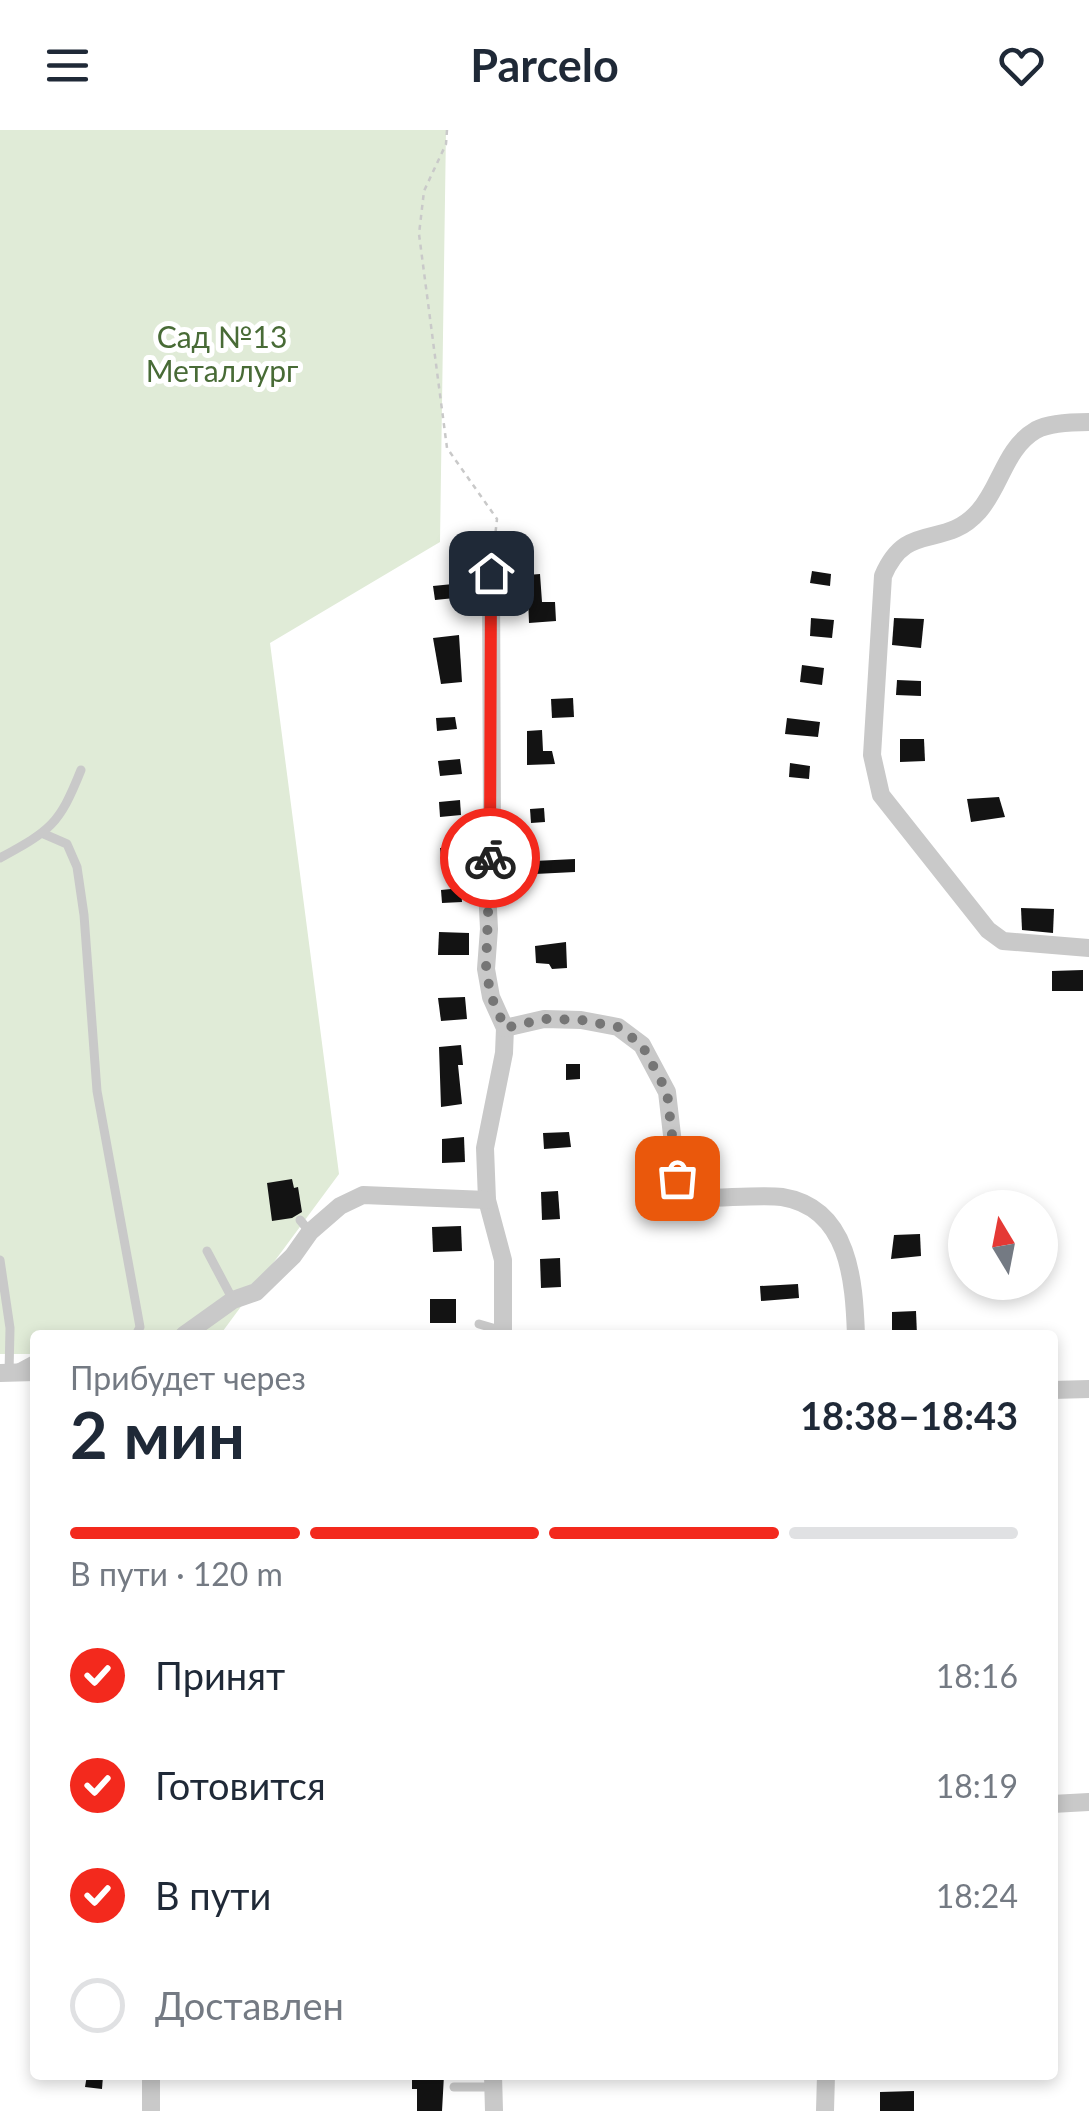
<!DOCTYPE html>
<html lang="ru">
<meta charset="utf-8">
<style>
:root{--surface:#fff;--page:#f6f6f7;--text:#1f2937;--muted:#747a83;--line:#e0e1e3;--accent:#f3291d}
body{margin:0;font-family:Lato,sans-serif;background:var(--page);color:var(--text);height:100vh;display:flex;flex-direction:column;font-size:38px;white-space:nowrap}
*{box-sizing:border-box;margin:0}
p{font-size:32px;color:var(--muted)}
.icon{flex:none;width:55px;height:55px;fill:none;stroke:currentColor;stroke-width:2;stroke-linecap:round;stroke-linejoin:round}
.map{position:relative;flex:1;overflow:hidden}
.drawer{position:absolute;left:30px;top:1200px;width:1028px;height:750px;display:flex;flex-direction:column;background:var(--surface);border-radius:10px;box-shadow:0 5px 15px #0003}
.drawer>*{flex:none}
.needle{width:65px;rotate:350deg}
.buttons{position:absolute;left:948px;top:1060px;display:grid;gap:20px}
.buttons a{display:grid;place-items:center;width:110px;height:110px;border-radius:50%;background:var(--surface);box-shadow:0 5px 15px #0003;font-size:50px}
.pin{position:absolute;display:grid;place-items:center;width:85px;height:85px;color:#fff;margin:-42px;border-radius:20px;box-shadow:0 5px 15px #0006}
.courier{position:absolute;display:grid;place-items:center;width:100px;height:100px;margin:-50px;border:8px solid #f3291d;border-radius:50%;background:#fff;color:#222;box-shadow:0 2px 12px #0007}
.head em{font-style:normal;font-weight:700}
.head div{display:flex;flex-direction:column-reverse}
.head{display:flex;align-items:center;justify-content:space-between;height:170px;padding:0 40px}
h1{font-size:65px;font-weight:700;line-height:75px}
.bar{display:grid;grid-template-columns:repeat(4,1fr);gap:15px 10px;align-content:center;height:120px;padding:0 40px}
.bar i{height:12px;border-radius:8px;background:var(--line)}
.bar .on{background:var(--accent)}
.bar p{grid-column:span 4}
ol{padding:0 40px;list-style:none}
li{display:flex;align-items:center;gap:30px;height:110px}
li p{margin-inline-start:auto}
li .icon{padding:10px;border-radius:50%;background:var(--accent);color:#fff;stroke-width:4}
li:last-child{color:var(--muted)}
li i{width:55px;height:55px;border:5px solid var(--line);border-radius:50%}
header{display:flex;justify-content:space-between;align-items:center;height:130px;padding:0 40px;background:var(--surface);font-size:45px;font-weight:700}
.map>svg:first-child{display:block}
.green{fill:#e0ebd7}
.building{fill:#131313}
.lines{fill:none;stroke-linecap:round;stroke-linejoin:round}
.path{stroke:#c9c9c9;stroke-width:2.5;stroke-dasharray:5 5;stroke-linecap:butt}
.lane{stroke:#c9c9c9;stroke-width:9}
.street{stroke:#c9c9c9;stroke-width:18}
.done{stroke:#767676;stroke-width:10;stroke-dasharray:0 18}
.route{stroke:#f3291d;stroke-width:12}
.labels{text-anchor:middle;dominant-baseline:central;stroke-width:10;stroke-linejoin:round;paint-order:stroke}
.park-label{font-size:30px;fill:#486b36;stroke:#fff}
</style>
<header><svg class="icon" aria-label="menu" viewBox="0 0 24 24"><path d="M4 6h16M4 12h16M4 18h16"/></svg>Parcelo<svg class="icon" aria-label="heart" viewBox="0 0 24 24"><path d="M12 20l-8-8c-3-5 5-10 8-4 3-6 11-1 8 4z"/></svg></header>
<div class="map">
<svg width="1089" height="1981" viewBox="0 0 1089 1981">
<rect width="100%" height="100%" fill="#fff"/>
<path class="green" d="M0,0H446L440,412L270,513L339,1044L220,1205H35V1224H0Z"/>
<g class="building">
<path d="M812,441L831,444L830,456L810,453Z"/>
<path d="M540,444L542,472H555L556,491L529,493L527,445Z"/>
<path d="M453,454L455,468L435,470L433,456Z"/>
<path d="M811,488L834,490L832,508L810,506Z"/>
<path d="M894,488L924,489L921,518L892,515Z"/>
<path d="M459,505L462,552L441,554L433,508Z"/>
<path d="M802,535L824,538L822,555L800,552Z"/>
<path d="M897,550L921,551V566L896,565Z"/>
<path d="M573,568L574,587L552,588L551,569Z"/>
<path d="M455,587L457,599L437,601L436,588Z"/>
<path d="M787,588L820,592L818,607L785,604Z"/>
<path d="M542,600L543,621H552L555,634L527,635V601Z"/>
<path d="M900,609H924L925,631L900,632Z"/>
<path d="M460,629L462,644L440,646L438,631Z"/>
<path d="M790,633L810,636L809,649L789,647Z"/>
<path d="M999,667L1005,687L971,692L967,669Z"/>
<path d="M460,670L461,685L440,687L439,672Z"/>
<path d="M544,678L545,692L531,693L530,679Z"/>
<path d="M459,716L460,733L442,735L440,718Z"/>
<path d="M575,729V742L535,744L534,731Z"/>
<path d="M461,758L462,772L442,773L441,760Z"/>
<path d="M1021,778L1054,779L1053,803L1022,800Z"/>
<path d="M439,802L469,803V825H438Z"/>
<path d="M566,812L567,838L552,839L549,834L536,833L535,816Z"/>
<path d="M1083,840V861H1052V841Z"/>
<path d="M465,867L467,889L441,891L438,868Z"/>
<path d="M461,915L463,935H458L462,974L441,977L439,917Z"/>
<path d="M566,934H580V949L566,950Z"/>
<path d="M569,1002L571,1017L544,1019L543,1003Z"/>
<path d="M464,1007L465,1032L442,1033V1009Z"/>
<path d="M292,1049L294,1058L298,1057L302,1082L292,1088L272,1091L267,1053Z"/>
<path d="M558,1061L560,1089L542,1090L541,1062Z"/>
<path d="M461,1096L462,1121L433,1122L432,1097Z"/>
<path d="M920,1104L921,1126L891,1129L894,1105Z"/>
<path d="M560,1128L561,1157L541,1158L540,1129Z"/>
<path d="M798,1154L799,1168L761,1171L760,1156Z"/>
<rect x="430" y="1169" width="26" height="24"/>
<path d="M916,1181L917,1205H892V1182Z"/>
<path d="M87,1945L103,1946L102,1959L85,1957Z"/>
<path d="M412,1945H444L442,1981H417V1959H412Z"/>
<path d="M914,1961V1981H880V1962Z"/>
</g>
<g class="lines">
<path class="path" d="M447,0L446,14L424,61L419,104L447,318L497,389L493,425"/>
<g class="lane">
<path d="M44,704L67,714L77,737L84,785L97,961L140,1197L136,1205"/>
<path d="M0,728C51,700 59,695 81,640"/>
<path d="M300,1090L310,1102"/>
<path d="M207,1121L233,1170"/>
<path d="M0,1130L10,1198L9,1243L35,1229"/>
<path d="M479,1194L503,1201"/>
<path d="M454,1957H493"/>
</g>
<g class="street">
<path d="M1089,292C1074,292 1049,293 1036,300C1005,318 1001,356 979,381C944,421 907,389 883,446L872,625L881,665L988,800L1003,811L1089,818"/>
<path d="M491,443L492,704L487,759L489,799L486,839L491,867L505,898L504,923L485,1018L487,1070L503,1130V1205"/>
<path d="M505,898L544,889L581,890L618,897L642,915L667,962L677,1048L696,1068C719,1069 762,1064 782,1067C850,1078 854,1152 856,1205"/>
<path d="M184,1205L233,1170L256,1162L293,1126L310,1102L340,1076L363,1065L487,1070"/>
<path d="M0,1243L35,1242"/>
<path d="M1052,1260L1089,1259"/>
<path d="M1052,1674L1089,1672"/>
<path d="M493,1945L494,1981"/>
<path d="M151,1981V1945"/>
<path d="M825,1981L826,1945"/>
</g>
</g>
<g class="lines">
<path class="done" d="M490,728L486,839L491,866L505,898L544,889L581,890L618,897L642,915L667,962L677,1048"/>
<path class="route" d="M490,728L491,443"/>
</g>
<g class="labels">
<g class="park-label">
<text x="222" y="206">Сад №13<tspan x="222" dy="34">Металлург</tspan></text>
</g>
</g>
</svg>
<div class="buttons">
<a><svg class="needle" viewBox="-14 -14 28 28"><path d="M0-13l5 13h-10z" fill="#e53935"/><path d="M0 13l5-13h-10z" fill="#747a83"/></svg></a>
</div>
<div class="pin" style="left:677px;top:1048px;background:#ea580c"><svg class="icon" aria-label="bag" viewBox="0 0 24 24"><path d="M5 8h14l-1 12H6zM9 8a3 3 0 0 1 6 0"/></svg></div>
<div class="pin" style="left:491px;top:443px;background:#1f2937"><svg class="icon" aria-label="home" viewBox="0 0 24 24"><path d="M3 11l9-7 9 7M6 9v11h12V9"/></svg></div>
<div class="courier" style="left:490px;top:728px"><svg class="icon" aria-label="bike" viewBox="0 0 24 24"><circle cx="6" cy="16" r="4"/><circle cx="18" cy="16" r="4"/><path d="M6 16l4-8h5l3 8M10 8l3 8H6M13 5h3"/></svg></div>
<section class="drawer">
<div class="head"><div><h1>2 мин</h1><p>Прибудет через</p></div><em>18:38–18:43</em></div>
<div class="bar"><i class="on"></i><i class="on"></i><i class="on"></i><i></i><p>В пути · 120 m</p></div>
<ol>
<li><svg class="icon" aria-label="check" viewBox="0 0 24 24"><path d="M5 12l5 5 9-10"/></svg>Принят<p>18:16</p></li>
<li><svg class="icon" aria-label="check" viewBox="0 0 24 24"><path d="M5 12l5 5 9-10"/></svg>Готовится<p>18:19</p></li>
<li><svg class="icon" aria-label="check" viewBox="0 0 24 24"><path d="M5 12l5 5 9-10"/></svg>В пути<p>18:24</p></li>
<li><i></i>Доставлен</li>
</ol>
</section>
</div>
